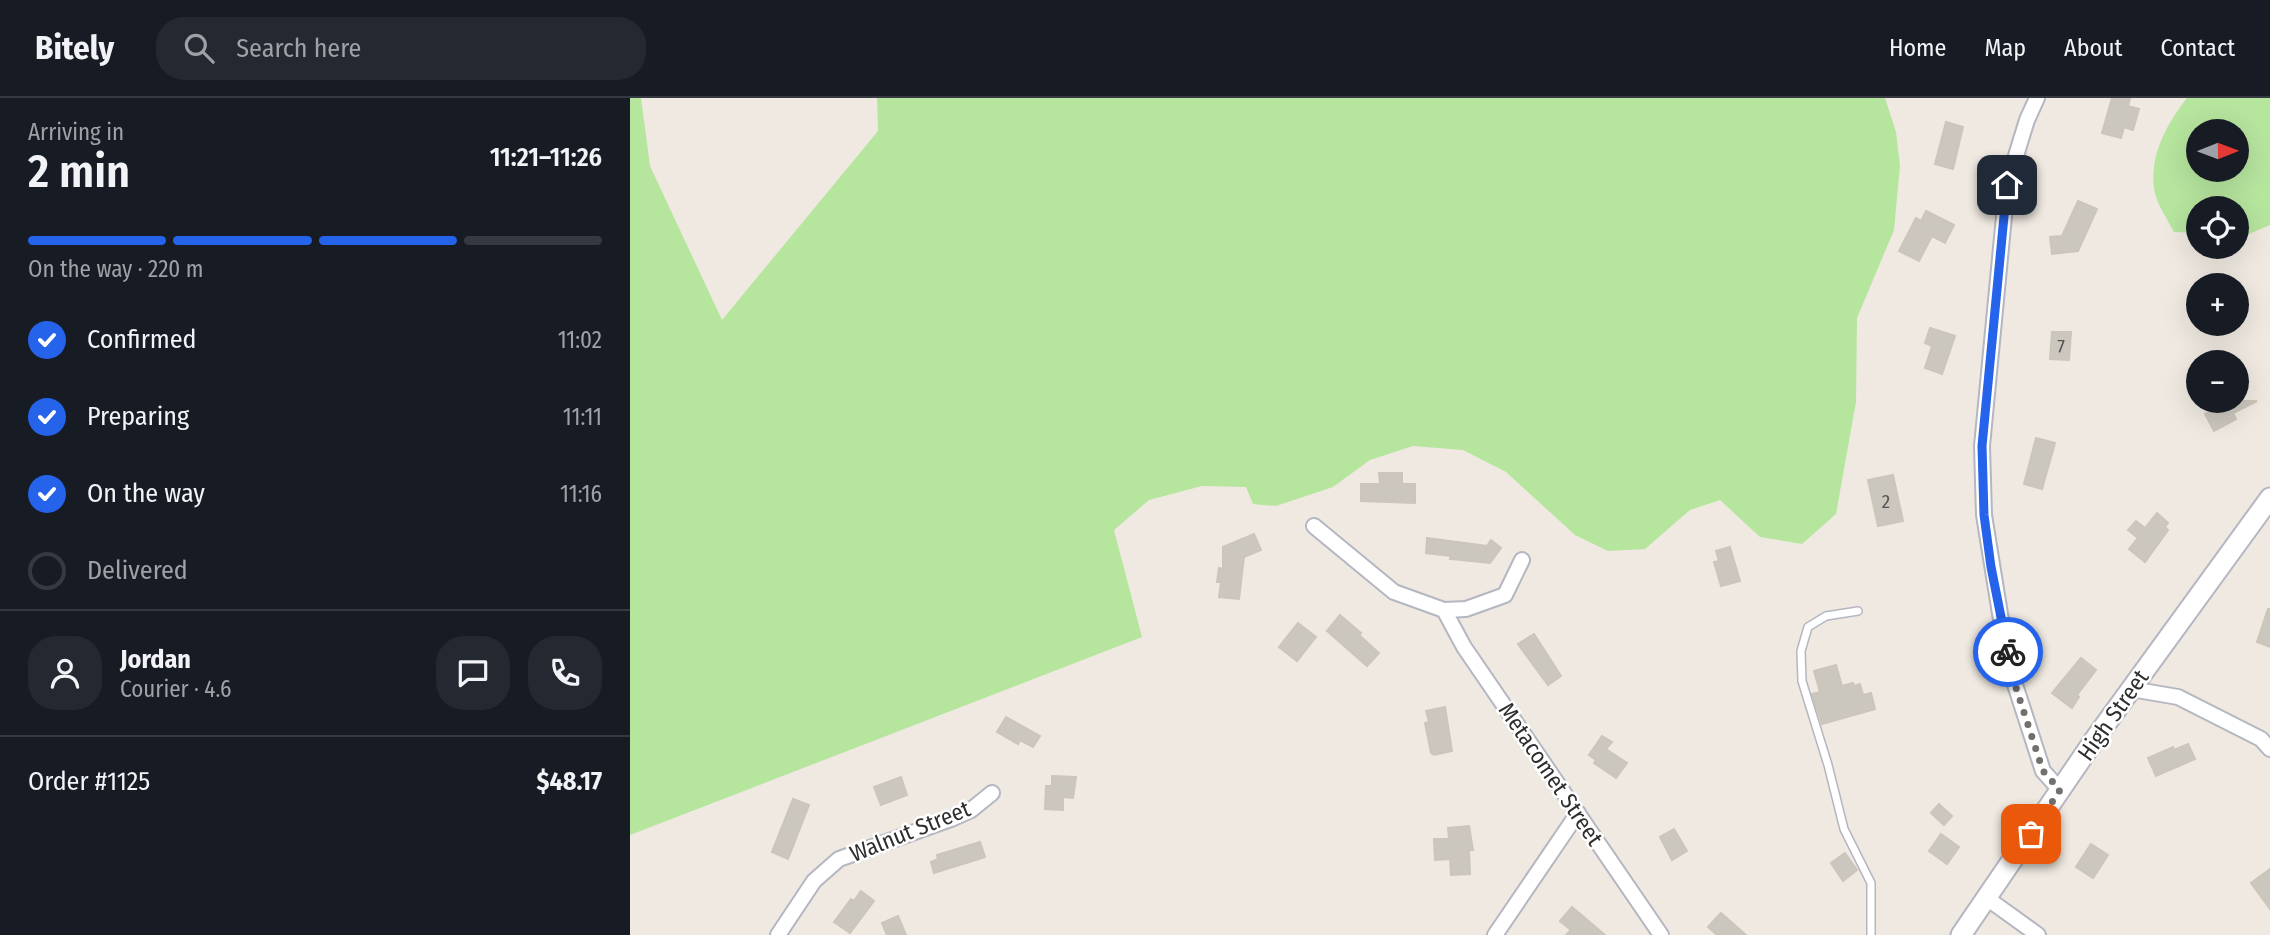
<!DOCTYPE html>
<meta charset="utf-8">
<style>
:root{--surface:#171b24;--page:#242831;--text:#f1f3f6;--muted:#9ea1a6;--line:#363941;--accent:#2563eb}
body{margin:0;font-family:"Fira Sans Condensed",sans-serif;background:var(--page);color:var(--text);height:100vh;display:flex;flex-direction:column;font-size:26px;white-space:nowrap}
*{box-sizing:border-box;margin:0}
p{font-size:23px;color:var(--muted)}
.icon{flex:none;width:38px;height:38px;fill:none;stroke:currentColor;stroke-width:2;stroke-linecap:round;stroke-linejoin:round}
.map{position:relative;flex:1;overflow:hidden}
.panel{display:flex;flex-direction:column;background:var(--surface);width:630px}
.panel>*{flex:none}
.needle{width:46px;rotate:89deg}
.tools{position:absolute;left:1556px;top:21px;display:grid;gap:14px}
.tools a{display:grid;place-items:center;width:63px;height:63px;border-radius:50%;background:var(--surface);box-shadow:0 7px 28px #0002;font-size:35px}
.pin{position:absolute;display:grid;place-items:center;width:60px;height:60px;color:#fff;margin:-30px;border-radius:14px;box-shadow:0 4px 10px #0006}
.courier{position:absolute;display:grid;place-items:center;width:70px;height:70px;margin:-35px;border:5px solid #2563eb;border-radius:50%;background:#fff;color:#222;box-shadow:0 2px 9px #0007}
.summary em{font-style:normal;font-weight:600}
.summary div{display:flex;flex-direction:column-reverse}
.summary{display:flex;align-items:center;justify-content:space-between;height:119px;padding:0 28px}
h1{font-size:46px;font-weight:600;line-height:52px}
.bar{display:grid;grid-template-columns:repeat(4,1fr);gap:10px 7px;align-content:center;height:84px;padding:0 28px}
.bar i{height:9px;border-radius:5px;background:var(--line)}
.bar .selected{background:var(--accent)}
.bar p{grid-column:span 4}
.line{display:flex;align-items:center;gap:18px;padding:0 28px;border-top:2px solid var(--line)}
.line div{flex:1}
.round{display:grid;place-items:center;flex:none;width:74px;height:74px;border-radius:28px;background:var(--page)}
ol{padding:0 28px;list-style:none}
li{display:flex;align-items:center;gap:21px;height:77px}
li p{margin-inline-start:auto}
li .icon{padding:7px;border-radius:50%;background:var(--accent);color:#fff;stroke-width:4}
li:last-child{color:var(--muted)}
li i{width:38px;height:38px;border:4px solid var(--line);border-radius:50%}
header{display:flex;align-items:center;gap:42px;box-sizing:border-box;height:98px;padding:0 35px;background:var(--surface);border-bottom:2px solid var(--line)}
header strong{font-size:33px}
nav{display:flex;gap:38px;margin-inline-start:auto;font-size:24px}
.search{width:490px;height:63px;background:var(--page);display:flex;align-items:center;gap:18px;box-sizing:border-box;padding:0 24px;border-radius:28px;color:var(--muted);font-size:26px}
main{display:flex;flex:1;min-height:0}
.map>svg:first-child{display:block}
.green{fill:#b6e59e;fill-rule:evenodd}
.building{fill:#cbc7bf;stroke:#cbc5ba;stroke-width:2}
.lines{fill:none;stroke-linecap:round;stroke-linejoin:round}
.service-casing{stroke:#b4b7c1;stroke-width:10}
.minor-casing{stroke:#b4b7c1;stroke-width:18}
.tertiary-casing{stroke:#b4b7c1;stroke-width:23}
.service{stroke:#fff;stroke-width:7}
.minor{stroke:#fff;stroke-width:14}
.tertiary{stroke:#fff;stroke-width:19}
.done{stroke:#726f6d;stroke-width:7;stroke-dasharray:0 12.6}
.route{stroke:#2563eb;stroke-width:9}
.labels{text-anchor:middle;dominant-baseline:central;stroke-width:5;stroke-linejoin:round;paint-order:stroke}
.number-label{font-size:19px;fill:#555452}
.street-label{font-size:23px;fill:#2e2e2e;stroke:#fff}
</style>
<header>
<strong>Bitely</strong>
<div class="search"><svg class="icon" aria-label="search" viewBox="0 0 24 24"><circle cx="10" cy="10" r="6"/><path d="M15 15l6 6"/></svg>Search here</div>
<nav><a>Home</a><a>Map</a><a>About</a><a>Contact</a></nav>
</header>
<main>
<section class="panel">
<div class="summary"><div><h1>2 min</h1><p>Arriving in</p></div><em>11:21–11:26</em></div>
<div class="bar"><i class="selected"></i><i class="selected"></i><i class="selected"></i><i></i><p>On the way · 220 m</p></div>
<ol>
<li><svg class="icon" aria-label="check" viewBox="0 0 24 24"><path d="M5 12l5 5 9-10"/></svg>Confirmed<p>11:02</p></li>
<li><svg class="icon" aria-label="check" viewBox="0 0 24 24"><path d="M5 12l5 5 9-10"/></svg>Preparing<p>11:11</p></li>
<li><svg class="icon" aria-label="check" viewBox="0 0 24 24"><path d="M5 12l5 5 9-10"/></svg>On the way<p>11:16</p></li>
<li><i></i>Delivered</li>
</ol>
<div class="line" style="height:126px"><a class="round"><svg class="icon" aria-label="person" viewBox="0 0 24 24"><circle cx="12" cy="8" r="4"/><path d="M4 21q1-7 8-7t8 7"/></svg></a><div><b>Jordan</b><p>Courier · 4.6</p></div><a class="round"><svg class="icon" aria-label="chat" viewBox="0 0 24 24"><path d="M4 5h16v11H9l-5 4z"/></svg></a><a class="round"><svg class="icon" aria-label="phone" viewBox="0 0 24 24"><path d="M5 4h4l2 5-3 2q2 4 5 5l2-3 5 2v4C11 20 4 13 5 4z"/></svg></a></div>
<div class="line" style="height:91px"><div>Order #1125</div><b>$48.17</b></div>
</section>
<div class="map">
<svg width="1640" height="837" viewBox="0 0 1640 837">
<rect width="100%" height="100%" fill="#efe9e1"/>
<g class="green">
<path d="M0,0H11L20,68L92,222L248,33L247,0H1255L1266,34L1270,68L1264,132L1227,220L1226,304L1206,416L1172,446L1130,439L1090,402L1060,412L1015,451L978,453L945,437L876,374L833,352L783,348L740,362L703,389L646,408L623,406L616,389L572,388L519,402L484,432L512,539L0,737Z"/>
<path d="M1557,0H1640V127L1614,138H1607L1606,110H1568V135L1544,134C1538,122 1528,108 1525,95C1518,59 1536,27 1557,0ZM1606,33V72H1568V33Z"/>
</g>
<g class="building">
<path d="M1482,0H1500L1498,8L1509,11L1503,32L1494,29L1491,40L1472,35Z"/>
<path d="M1316,24L1333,29L1323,71L1305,66Z"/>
<path d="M1448,103L1467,111L1448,153L1422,156L1420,139L1432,138Z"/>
<path d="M1296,113L1324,127L1315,145L1302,138L1289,163L1269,153L1286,120L1291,123Z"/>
<path d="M1300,230L1325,238L1312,276L1295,270L1302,248L1295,245Z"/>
<path d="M1422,234H1441L1439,262L1420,261Z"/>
<path d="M1589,303H1627L1603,315L1606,321L1584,333L1575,316L1591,307Z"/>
<path d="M1406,340L1425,345L1412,391L1394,386Z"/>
<path d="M749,375H772V386H785V405L731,403V386H750Z"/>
<path d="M1263,377L1273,423L1248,428L1238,382Z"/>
<path d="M1527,415L1538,425L1535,429L1538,432L1515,464L1499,451L1508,440L1498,432L1506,423L1515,430Z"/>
<path d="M624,436L631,452L614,459L609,501L589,499L591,484H587L589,470L593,471V449Z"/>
<path d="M797,440L857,448L861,442L871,450L860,465L820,461L821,458L796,455Z"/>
<path d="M1100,449L1110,483L1091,488L1084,464L1089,463L1086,453Z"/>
<path d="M1638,511H1640V549L1627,544Z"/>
<path d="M710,517L731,535L729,537L749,555L737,568L697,533Z"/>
<path d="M668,525L686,539L667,563L649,549Z"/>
<path d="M904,536L931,578L918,587L888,546Z"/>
<path d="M1451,560L1466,572L1447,597L1449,599L1442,610L1422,595Z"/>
<path d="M1206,567L1212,588L1223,585L1224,588L1230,586L1233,597L1241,595L1245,611L1192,626L1182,596L1190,594L1184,573Z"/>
<path d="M815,609L822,653L804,657L801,655L795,625L799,624L796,613Z"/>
<path d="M376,619L410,638L403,649L390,642L388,646L367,634Z"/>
<path d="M972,638L982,644L976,651L997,665L986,680L964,665L966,662L959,657Z"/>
<path d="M1558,646L1565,661L1526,678L1518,660L1543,649L1544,652Z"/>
<path d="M422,678L446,679L443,700L433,699V712L415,711L416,688H422Z"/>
<path d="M271,679L277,697L251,707L244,689Z"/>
<path d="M163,701L179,707L158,761L142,754Z"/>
<path d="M1309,706L1322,718L1314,727L1301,715Z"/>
<path d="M839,728L843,752H839L840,776L821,777L820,761L805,762L804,741H819L818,730Z"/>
<path d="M1044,731L1057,753L1042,762L1030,739Z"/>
<path d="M1311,736L1329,749L1317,766L1299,753Z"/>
<path d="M350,744L355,759L304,775L301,764L308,761L307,757Z"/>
<path d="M1461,746L1478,757L1463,780L1446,769Z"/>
<path d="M1215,755L1227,772L1213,783L1201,765Z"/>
<path d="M1640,771V811L1621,785Z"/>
<path d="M231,793L244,803L220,835L204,824L221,801L224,803Z"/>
<path d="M942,809L975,837H936L941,832L930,823Z"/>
<path d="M1091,815L1116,837H1087L1078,829Z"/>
<path d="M268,818L276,837H257L252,825Z"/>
</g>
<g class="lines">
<defs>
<path id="service" d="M1228,513L1196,518L1178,529L1171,553L1172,583L1198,667L1214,731L1241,785V837"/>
<g id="minor">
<path d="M1407,0L1397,22L1377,87L1352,348L1354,417L1378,565L1413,673L1430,692"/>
<path d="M684,428L764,494L814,512L834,549L1031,837"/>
<path d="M814,512L836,511L875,497L892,462"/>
<path d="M1501,591L1548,599L1631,641L1640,651"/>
<path d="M1358,801L1408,837"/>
<path d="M148,837L184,783L209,761L321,721L341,712L362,695"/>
<path d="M865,837L948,715"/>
</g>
<path id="tertiary" d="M1331,837L1467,638L1640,400"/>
</defs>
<use href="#service" class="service-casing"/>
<use href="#minor" class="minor-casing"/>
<use href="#tertiary" class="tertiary-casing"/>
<use href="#service" class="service"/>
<use href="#minor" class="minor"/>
<use href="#tertiary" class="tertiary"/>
</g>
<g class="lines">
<path class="done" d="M1378,554V565L1413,673L1430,692L1401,736"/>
<path class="route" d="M1377,87L1352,348L1354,417L1361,469L1378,554"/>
</g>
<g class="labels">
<g class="number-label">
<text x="1431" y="248">7</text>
<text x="1256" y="403">2</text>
</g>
<g class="street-label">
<text transform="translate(1483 617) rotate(-55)">High Street</text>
<text transform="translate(921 676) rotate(56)">Metacomet Street</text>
<text transform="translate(280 733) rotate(-22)">Walnut Street</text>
</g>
</g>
</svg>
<div class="tools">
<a><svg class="needle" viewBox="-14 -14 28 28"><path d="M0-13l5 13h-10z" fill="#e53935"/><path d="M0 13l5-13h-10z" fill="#9ea1a6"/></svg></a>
<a><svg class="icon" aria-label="locate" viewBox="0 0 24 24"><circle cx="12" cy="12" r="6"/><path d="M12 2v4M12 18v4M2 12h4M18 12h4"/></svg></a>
<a>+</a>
<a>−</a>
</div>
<div class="pin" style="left:1401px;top:736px;background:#ea580c"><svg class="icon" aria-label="bag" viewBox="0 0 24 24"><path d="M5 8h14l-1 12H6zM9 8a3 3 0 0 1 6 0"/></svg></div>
<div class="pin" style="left:1377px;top:87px;background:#1f2937"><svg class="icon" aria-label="home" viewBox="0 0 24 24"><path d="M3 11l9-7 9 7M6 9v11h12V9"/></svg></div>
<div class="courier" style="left:1378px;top:554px"><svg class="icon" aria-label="bike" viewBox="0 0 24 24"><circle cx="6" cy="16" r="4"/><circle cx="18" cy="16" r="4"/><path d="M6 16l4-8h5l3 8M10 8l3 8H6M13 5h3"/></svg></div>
</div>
</main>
